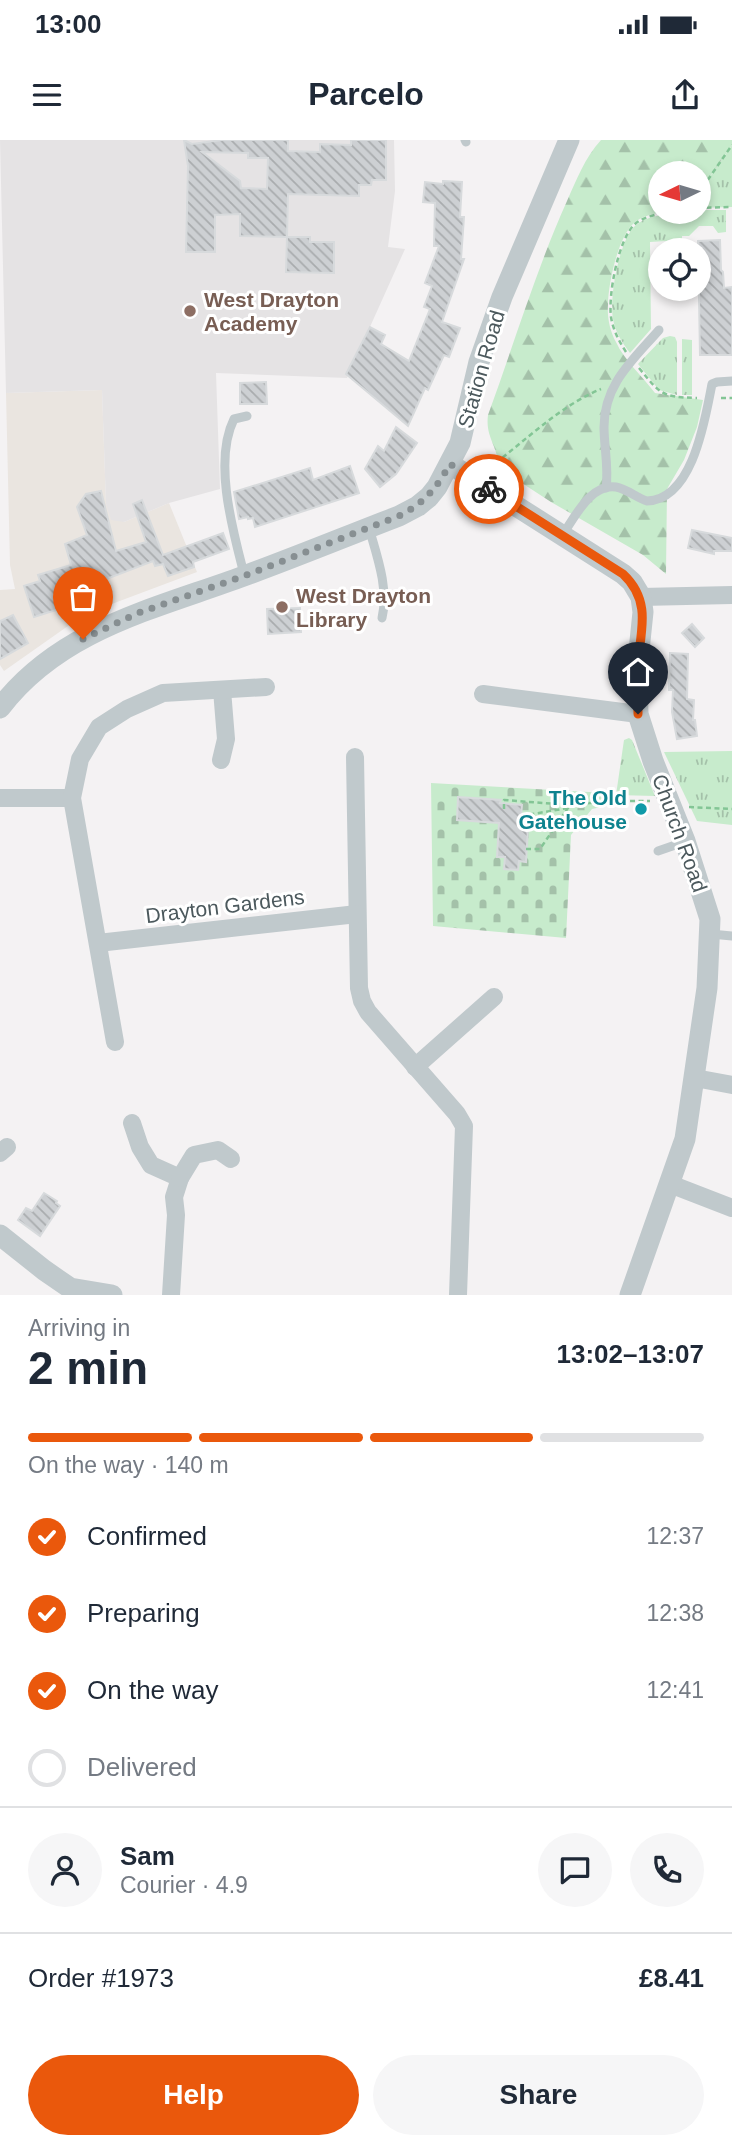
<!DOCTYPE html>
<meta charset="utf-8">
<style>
:root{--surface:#fff;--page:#f6f6f7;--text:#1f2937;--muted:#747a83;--line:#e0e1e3;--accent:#ea580c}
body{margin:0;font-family:Arial,sans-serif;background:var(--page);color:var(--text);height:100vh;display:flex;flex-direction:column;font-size:26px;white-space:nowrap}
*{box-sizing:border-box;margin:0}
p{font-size:23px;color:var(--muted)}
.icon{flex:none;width:38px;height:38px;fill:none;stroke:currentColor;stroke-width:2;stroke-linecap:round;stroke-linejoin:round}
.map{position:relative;height:1155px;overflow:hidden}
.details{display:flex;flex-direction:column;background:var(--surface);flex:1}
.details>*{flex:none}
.needle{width:46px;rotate:265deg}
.fabs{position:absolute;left:648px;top:21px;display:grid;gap:14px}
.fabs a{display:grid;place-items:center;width:63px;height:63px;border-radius:50%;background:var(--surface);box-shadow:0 4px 10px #0003;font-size:35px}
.pin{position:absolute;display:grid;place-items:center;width:60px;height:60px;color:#fff;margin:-72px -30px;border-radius:50% 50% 50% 0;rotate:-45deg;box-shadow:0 0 7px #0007}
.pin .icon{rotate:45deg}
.courier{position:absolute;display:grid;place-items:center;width:70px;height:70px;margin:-35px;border:5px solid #ea580c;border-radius:50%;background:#fff;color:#222;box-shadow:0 2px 9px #0007}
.headline em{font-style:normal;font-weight:700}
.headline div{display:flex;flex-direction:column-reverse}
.headline{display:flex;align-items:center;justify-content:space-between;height:119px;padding:0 28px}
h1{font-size:46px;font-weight:700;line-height:52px}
.bar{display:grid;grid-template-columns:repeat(4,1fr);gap:10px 7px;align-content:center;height:84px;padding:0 28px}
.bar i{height:9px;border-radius:5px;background:var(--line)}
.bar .active{background:var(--accent)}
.bar p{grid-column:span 4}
.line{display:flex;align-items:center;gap:18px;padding:0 28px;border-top:2px solid var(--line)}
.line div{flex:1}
.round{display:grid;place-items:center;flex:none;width:74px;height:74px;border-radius:37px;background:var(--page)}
ol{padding:0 28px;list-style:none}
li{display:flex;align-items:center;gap:21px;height:77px}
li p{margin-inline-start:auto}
li .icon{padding:7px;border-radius:50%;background:var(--accent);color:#fff;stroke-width:4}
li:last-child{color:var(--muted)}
li i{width:38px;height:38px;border:4px solid var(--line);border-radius:50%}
.cta{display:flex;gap:14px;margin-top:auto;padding:14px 28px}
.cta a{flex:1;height:80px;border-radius:42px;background:var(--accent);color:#fff;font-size:28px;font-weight:700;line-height:80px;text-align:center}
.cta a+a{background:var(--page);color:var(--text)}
.status{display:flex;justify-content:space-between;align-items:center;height:49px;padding:0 35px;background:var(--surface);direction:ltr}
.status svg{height:19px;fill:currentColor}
header{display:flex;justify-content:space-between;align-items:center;height:91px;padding:0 28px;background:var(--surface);font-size:32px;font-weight:700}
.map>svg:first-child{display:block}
.commercial{fill:#eae5e0}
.education{fill:#e5e3e4}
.grass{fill:url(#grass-tufts)}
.forest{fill:url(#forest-firs)}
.cemetery{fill:url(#cemetery-stones)}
.building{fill:url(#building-back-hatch);stroke:#d7dadc;stroke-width:2;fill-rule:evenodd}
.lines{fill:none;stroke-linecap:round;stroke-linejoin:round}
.path{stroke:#83c595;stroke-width:2.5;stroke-dasharray:5 3.5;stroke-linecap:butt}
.service{stroke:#c0c9cc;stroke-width:9}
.minor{stroke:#c0c9cc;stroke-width:18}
.tertiary{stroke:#c0c9cc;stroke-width:21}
.done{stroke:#878f92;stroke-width:7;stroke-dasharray:0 12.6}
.route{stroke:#ea580c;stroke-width:9}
.education-dot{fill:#8d6e63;stroke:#fff;stroke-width:2.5}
.culture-dot{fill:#0f9aa8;stroke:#fff;stroke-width:2.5}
.labels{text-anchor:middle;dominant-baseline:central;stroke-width:6;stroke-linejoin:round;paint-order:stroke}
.education-label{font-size:21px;font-weight:bold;fill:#785e54;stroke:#fff;text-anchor:start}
.street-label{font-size:21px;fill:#4c595d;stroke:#fff}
.culture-label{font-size:21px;font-weight:bold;fill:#0d838f;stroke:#fff;text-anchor:end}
</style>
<div class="status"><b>13:00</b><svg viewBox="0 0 49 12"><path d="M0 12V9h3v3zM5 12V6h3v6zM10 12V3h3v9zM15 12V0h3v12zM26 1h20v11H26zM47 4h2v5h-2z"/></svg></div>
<header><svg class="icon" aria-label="menu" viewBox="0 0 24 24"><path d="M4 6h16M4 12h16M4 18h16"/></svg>Parcelo<svg class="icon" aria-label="share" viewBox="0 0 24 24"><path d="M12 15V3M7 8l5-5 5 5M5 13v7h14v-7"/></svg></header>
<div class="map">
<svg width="732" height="1155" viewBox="0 0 732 1155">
<defs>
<pattern id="grass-tufts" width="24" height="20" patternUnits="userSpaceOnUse" patternTransform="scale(1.75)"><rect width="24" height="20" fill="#c7ebcc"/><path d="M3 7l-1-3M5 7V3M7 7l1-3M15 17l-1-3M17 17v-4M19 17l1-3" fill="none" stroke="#a4c1a9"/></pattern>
<pattern id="forest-firs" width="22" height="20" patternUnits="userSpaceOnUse" patternTransform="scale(1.75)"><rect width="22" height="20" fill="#c7ebcc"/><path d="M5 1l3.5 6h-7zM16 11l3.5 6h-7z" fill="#a4c1a9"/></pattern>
<pattern id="cemetery-stones" width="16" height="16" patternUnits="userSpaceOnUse" patternTransform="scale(1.75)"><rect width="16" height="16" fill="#c7ebcc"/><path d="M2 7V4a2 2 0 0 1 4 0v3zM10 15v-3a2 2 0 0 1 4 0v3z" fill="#a4c1a9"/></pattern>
<pattern id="building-back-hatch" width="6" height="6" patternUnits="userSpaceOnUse" patternTransform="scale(1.75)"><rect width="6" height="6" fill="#cdd0d3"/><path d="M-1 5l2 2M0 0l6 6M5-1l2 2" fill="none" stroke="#a9acae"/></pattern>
</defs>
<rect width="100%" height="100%" fill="#f4f2f3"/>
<path class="commercial" d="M102,250L106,364L124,382L169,363L197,432L85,474L4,531L0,525V450L15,449L10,425L6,253Z"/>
<path class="education" d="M0,0H394L395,51L388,107L405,109L347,238L216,233L220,349L169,363L124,382L111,380L106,364L102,250L6,253Z"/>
<g class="grass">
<path d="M732,5V67L698,68V54Z"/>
<path d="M698,70H726V92L718,93L713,86H699L689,96H682V100L650,102L651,189L630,213C622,202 615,192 613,179C609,158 619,99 636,85C655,70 682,77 698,70Z"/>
<path d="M670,196L675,197L677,202V255L659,250L638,224L663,198Z"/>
<path d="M682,199L692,200V255H682Z"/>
<path d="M629,598L632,600L655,656L616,655L624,600Z"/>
<path d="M732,611V685L697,681L664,612Z"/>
</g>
<path class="forest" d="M601,0H732V5L698,54V33H660V72H663C653,74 641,76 633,84C618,98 608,144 608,165C607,177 610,191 616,202C624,220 643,237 655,253L703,260L697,287L684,320L667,349L666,434L643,415L551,362L499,328C498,306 485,297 488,275C514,204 536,130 567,61C576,41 585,17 601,0Z"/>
<path class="cemetery" d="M431,643L607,653L606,666L592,669L571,695L566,798L433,786Z"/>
<g class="building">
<path d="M184,0L192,4L222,0H288V11L320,12V4L351,5V0H386V40H372L371,45H359V56L288,54L287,97L240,96V74L215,75V112H186L188,26ZM202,12L248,13V18H268L267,49L241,48L240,41Z"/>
<path d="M443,41L462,42L460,77H464L461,119H464L442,182L460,188L449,217L444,215L428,250L425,248L408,286L346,234L370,187L385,195L381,204L409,221L430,169L424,167L432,146L425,143L439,106H434L435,63L423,62L425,42L443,44Z"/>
<path d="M287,97H310V102H334V133L286,132Z"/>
<path d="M720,100L721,130L723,132L724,148L732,147V215H700L698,101Z"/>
<path d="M266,242L267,264H240V243Z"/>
<path d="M396,287L417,303L396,334L380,347L365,329L378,306L384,311Z"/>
<path d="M350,326L359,353L255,387L253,378L248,379V377L239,379L234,352L310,328L313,340Z"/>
<path d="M101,351L116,411L146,402L133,364L142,360L163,415L223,393L229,409L193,422L194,427L168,436L163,424L155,426L153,421L75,451L78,463L34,477L24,446L40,441L38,435L71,425L65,404L87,395L77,367L86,354Z"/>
<path d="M692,390L732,398V411H714V414L688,408Z"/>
<path d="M300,468L301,492L268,494L267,469Z"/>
<path d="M13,475L28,503L0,519V481Z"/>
<path d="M692,484L704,498L695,507L682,493Z"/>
<path d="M670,513L688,514L687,559L694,560L693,580H695L697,596L677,599L672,572L673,550H669Z"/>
<path d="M458,657L501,660L500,663L522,665L520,688H528L526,722L519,721L518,730L504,729L505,717H497L499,683L457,680Z"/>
<path d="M44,1053L57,1061L56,1063L60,1066L40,1096L18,1080L26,1068L32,1071Z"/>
</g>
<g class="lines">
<g class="path">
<path d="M698,54L732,5"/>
<path d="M698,68L732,67"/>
<path d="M626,212C619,201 613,190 611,177C608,156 618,99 635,84C644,76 659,74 671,72"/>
<path d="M639,228C661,255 662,257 697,258"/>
<path d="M721,258H732"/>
<path d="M489,328C524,302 561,265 601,249"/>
<path d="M689,667L732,669"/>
<path d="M504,669V660L570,665"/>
<path d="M521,676L568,668"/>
<path d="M526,709H540L570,665L610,661H650"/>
</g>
<g class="service">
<path d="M465,0L466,2"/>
<path d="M606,348C609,328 604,307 604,287C604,244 633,220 659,190"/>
<path d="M369,388C377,416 389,449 382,478"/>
<path d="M563,394C575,377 591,343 616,347C627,349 637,358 647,361C693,360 705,279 712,244L717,242L732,241"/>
<path d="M244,434C233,391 213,321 234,279L247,276"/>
<path d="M658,711L684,702"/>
<path d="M711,794L732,796"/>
</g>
<g class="minor">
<path d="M641,457L732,455"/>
<path d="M483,554L638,574"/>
<path d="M355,617L359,848L362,861L368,872L457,974L464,986L458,1155"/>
<path d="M221,620L226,599L222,550"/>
<path d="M0,658H72"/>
<path d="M98,803L357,774"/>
<path d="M115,902L72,658L80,619L99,587L127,569L163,553L266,547"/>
<path d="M415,927L494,857"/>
<path d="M695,938L732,945"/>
<path d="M132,983L140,1007L151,1025L180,1038L174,1057L176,1075L171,1155"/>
<path d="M0,1013L7,1007"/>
<path d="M180,1038L194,1015L218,1010L231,1019"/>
<path d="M670,1044L732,1068"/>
</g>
<g class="tertiary">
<path d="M450,324L623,434L632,442L641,457L643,472L637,530L638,574L653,621L685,701L710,779L707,848L685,999L630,1155"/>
<path d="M0,568C60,489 155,469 244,436C296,417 347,396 399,376L418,366L429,357L437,347L460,303L479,222L502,157L569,0"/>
<path d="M0,1095L44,1130L70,1148L112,1155"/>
</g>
</g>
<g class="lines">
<path class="done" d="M83,499L138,473L244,436L399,376C424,363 436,349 450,324L489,349"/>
<path class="route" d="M489,349L623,434C653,462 640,493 637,529C636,544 638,559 638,574"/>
</g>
<g class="education-dot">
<circle cx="190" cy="171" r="7"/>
<circle cx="282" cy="467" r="7"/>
</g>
<circle class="culture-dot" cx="641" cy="669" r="7"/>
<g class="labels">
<g class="education-label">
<text x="204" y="159">West Drayton<tspan x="204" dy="24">Academy</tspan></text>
<text x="296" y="455">West Drayton<tspan x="296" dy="24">Library</tspan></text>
</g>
<g class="street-label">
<text transform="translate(481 229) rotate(-74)">Station Road</text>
<text transform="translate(680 693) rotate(70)">Church Road</text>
<text transform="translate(225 766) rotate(-7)">Drayton Gardens</text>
</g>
<g class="culture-label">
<text x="627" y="657">The Old<tspan x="627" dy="24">Gatehouse</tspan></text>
</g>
</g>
</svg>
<div class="fabs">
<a><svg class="needle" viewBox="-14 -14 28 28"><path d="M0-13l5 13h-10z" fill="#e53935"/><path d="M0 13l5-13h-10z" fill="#747a83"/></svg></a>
<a><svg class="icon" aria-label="locate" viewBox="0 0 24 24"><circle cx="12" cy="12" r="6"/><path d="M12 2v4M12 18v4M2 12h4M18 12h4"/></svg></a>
</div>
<div class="pin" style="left:83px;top:499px;background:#ea580c"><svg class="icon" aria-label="bag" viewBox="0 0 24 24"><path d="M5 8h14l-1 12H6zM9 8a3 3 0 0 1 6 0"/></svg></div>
<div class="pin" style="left:638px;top:574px;background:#1f2937"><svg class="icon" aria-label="home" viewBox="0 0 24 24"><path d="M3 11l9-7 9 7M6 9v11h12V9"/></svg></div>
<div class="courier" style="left:489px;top:349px"><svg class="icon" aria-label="bike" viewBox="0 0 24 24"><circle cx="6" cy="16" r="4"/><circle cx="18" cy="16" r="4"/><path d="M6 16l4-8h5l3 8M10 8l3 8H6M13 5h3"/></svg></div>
</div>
<section class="details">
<div class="headline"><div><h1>2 min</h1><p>Arriving in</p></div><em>13:02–13:07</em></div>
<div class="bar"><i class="active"></i><i class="active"></i><i class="active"></i><i></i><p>On the way · 140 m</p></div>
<ol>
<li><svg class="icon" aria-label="check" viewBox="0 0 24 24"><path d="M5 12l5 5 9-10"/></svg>Confirmed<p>12:37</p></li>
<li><svg class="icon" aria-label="check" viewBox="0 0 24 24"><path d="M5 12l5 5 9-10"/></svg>Preparing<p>12:38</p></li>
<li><svg class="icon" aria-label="check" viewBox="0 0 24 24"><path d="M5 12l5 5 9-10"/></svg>On the way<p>12:41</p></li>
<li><i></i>Delivered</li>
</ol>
<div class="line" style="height:126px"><a class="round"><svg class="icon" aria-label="person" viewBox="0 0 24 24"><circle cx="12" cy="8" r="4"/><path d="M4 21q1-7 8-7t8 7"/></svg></a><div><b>Sam</b><p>Courier · 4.9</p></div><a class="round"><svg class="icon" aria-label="chat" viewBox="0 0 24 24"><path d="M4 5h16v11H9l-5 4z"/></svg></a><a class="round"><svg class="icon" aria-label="phone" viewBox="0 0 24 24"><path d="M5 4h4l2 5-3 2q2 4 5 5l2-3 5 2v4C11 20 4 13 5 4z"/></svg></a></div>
<div class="line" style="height:91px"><div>Order #1973</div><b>£8.41</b></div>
<div class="cta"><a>Help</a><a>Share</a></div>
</section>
